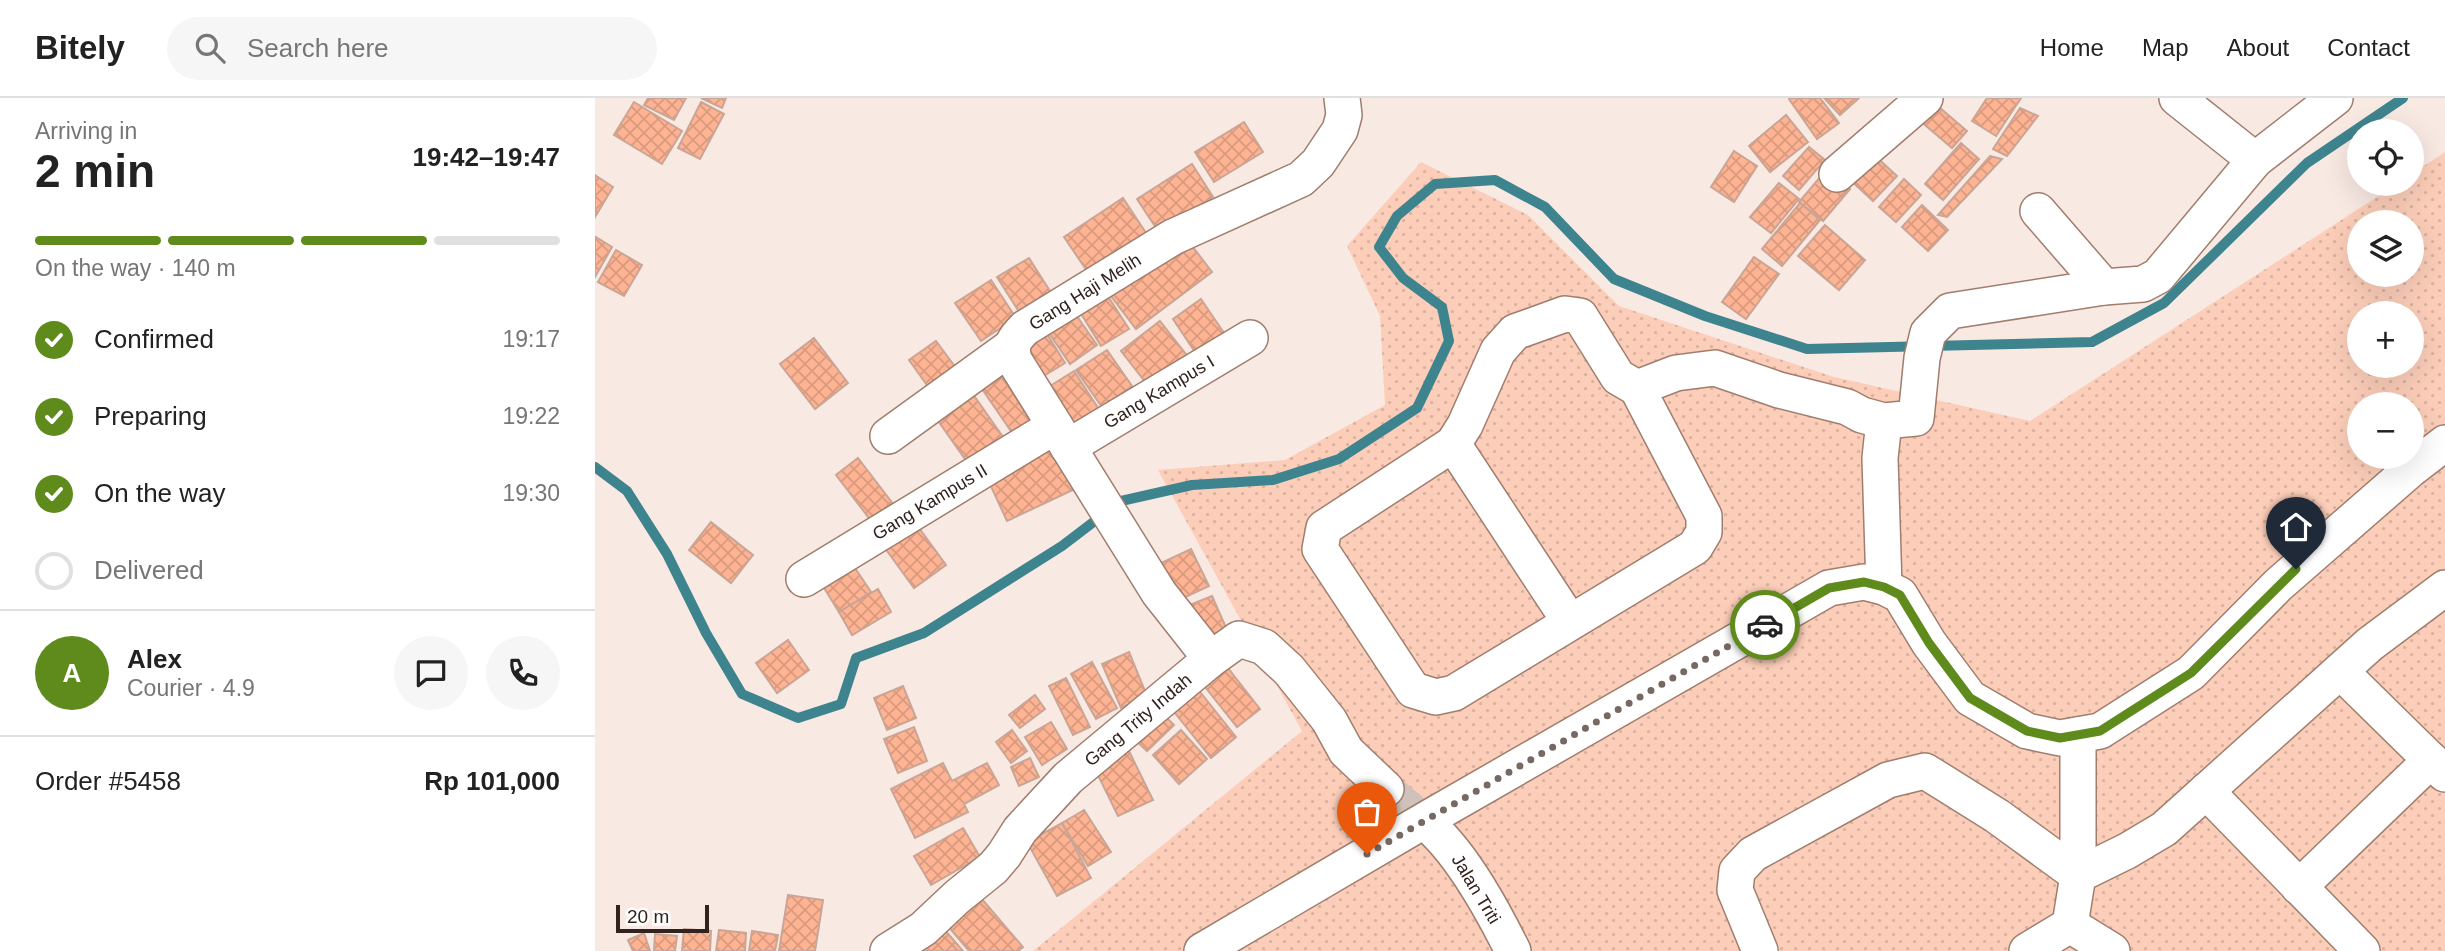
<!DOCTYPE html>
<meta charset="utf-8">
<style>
:root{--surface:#fff;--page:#f6f6f6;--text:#222;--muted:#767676;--line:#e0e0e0;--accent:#5e8b1c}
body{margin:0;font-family:Helvetica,sans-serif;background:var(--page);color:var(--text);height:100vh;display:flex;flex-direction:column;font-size:26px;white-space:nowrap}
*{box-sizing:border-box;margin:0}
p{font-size:23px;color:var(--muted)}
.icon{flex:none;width:38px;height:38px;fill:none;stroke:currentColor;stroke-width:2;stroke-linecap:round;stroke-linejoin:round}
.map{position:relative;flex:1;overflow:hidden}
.side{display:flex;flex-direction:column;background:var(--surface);width:595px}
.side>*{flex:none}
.buttons{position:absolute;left:1752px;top:21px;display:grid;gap:14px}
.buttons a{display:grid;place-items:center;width:77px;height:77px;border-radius:50%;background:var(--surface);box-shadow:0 7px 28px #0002;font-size:35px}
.scale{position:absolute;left:21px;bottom:18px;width:93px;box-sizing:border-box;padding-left:7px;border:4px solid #31231d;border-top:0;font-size:19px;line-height:24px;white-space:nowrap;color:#31231d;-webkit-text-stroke:5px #fff;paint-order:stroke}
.pin{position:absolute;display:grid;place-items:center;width:60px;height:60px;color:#fff;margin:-72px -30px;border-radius:50% 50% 50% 0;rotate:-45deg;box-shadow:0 0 7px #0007}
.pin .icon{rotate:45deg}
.courier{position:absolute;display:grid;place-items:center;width:70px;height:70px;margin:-35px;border:5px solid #5e8b1c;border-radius:50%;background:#fff;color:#222;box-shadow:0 2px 9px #0007}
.headline em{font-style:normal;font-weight:700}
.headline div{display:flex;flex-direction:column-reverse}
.headline{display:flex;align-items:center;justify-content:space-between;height:119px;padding:0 35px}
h1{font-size:46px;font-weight:700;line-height:52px}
.bar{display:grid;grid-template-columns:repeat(4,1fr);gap:10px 7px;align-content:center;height:84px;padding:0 35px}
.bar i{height:9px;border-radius:5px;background:var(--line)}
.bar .active{background:var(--accent)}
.bar p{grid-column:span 4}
.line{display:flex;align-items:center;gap:18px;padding:0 35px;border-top:2px solid var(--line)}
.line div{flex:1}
.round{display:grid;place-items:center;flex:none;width:74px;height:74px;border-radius:37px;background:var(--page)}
ol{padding:0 35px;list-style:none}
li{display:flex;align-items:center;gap:21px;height:77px}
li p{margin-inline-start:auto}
li .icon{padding:7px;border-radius:50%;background:var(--accent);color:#fff;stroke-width:4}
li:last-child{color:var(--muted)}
li i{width:38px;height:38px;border:4px solid var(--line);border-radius:50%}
header{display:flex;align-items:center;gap:42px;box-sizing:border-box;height:98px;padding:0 35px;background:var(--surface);border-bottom:2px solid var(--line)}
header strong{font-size:33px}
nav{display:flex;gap:38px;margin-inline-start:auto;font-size:24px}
.search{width:490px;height:63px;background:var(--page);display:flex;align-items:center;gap:18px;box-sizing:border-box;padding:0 24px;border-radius:38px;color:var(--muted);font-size:26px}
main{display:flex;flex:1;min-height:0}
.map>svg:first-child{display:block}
.grass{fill:url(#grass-dots);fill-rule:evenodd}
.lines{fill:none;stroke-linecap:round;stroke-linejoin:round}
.stream{stroke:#3e848e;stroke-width:10}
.building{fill:url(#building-cross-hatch);stroke:#caa595;stroke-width:2}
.street-tunnel{stroke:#d1c1bb;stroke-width:35;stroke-dasharray:35 18;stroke-linecap:butt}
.street-casing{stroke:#a07e6e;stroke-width:38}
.street{stroke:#fff;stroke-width:35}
.done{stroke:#776862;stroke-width:7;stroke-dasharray:0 12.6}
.route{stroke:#5e8b1c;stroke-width:9}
.labels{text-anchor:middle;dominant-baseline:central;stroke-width:5;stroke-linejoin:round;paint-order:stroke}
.street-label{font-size:18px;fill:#31231d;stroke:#fff}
</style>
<header>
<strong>Bitely</strong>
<div class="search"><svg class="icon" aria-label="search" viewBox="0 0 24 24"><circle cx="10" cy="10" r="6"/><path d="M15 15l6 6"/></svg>Search here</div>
<nav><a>Home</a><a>Map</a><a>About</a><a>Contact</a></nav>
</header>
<main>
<section class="side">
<div class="headline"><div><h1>2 min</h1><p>Arriving in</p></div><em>19:42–19:47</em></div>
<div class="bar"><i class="active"></i><i class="active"></i><i class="active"></i><i></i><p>On the way · 140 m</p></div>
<ol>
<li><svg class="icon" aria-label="check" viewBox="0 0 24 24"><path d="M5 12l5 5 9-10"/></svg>Confirmed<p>19:17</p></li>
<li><svg class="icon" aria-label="check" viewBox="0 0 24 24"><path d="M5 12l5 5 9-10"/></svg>Preparing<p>19:22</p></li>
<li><svg class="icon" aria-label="check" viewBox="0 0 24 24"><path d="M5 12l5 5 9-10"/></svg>On the way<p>19:30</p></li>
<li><i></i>Delivered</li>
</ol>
<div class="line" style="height:126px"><b class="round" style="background:var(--accent);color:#fff">A</b><div><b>Alex</b><p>Courier · 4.9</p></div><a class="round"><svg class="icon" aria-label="chat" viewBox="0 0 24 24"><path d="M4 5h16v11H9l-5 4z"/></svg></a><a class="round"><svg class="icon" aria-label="phone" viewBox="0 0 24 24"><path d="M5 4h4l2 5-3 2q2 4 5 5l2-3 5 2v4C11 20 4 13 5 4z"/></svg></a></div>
<div class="line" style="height:91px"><div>Order #5458</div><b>Rp 101,000</b></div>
</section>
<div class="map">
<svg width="1850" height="853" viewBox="0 0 1850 853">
<defs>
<pattern id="grass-dots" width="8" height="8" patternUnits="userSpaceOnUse" patternTransform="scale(1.75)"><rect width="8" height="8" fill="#fcceb9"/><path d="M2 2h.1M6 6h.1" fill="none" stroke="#d8b19f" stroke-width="1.8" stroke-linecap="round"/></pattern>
<pattern id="building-cross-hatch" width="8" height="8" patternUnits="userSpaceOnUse" patternTransform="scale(1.75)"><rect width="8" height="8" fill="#feb493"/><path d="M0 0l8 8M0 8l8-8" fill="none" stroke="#da9a7e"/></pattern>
</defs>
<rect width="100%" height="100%" fill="#f9e9e3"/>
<path class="grass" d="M1850,54V853H438L707,633L563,372L690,362L790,307L785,218L752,148L826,64L933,117L1024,208L1239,279L1435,323L1802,86H1816L1817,76ZM1764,124H1816V177H1764ZM1764,215H1816V268H1764ZM1764,306H1816V359H1764Z"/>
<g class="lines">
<path class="stream" d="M0,369L32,393L72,456L111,535L147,596L203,620L246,606L261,560L329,535L467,448L526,403L597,387L678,382L744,361L822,310L854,243L847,209L808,180L784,149L802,118L840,86L900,82L950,109L1019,181L1110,218L1212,251L1497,244L1569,205L1712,65L1808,0"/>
</g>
<g class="building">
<path d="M53,0H91L79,22L49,7Z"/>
<path d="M106,0H131L127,10Z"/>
<path d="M1195,0H1225L1244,25L1222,41L1194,1Z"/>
<path d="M1229,0H1264L1245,17Z"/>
<path d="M1392,0H1426L1401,38L1377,23Z"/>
<path d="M1337,3L1372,33L1357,50L1323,21Z"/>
<path d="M39,4L87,33L67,66L19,37Z"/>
<path d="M106,4L129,16L105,61L83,50Z"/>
<path d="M1425,10L1443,18L1412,58L1398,51Z"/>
<path d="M1191,17L1213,44L1175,74L1154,48Z"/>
<path d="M649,24L668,54L619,84L600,54Z"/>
<path d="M1366,45L1384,61L1348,102L1330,86Z"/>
<path d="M1214,49L1230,62L1204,92L1188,78Z"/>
<path d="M1139,53L1162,68L1139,104L1116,89Z"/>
<path d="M1276,54L1302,78L1278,103L1252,79Z"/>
<path d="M1395,58L1407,61L1352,119L1343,117Z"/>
<path d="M597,66L618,99L563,133L542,101Z"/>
<path d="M1232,71L1255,91L1228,123L1204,104Z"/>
<path d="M0,77L18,89L0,119Z"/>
<path d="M1309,81L1326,97L1301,124L1284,109Z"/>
<path d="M1184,85L1204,101L1176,135L1155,119Z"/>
<path d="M528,100L551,135L492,173L469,139Z"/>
<path d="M1205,105L1225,122L1187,168L1167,151Z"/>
<path d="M1327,107L1353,132L1333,153L1307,129Z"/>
<path d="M1230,127L1270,162L1244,192L1203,158Z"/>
<path d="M588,136L617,174L541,231L512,193Z"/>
<path d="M1,139L17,149L0,179V142Z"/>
<path d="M21,152L47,167L29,198L3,184Z"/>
<path d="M1159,159L1184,176L1151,221L1127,204Z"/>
<path d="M434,160L460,201L428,220L402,179Z"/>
<path d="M396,182L421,220L386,243L360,205Z"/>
<path d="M507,189L534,231L506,248L480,206Z"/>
<path d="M606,201L631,238L602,257L578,221Z"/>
<path d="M479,214L502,247L475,266L452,232Z"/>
<path d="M565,223L594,260L555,290L526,253Z"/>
<path d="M449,231L470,265L439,284L418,250Z"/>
<path d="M219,240L253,285L220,311L185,266Z"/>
<path d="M341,243L364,274L337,294L314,262Z"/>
<path d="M512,252L537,288L507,309L481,272Z"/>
<path d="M479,273L507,316L475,336L447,293Z"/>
<path d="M404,275L437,323L418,336L385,288Z"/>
<path d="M375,292L413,346L377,371L339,317Z"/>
<path d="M461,349L482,390L412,423L393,382Z"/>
<path d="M263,360L302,411L280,428L241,377Z"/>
<path d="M319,423L351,467L319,490L287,446Z"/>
<path d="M116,424L158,457L136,485L94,452Z"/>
<path d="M596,451L614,488L582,503L564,466Z"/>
<path d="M254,461L276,494L244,514L223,480Z"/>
<path d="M283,491L296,514L257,537L244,514Z"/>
<path d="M617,498L633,534L607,545L592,508Z"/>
<path d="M193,542L214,572L182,595L161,565Z"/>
<path d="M534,554L552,598L526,610L507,566Z"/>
<path d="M497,564L522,610L501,621L476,576Z"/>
<path d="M633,570L665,611L642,629L610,589Z"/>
<path d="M471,580L495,629L478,637L454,588Z"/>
<path d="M308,588L321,620L292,632L279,600Z"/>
<path d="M602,590L641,639L616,660L576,610Z"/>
<path d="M440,597L450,611L425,630L414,617Z"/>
<path d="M565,613L579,627L552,653L538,640Z"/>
<path d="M456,624L472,651L447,667L430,639Z"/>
<path d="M319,629L332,663L303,675L289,641Z"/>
<path d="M417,632L432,653L416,665L401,644Z"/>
<path d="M586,632L612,661L584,686L558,657Z"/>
<path d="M532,649L558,702L523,718L497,665Z"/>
<path d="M435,660L444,679L424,688L416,669Z"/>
<path d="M348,665L357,683L392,665L404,687L369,706L373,714L320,740L296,691Z"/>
<path d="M489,712L516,754L493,768L467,725Z"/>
<path d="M467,725L496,780L462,798L432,744Z"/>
<path d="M368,730L385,759L336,787L319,758Z"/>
<path d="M380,793L428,849L423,853H374L347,821Z"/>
<path d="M193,797L228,802L220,853H184Z"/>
<path d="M348,830L368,853H325Z"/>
<path d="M89,831L116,833L115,853H87Z"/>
<path d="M124,832L151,835L150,853H121Z"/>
<path d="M157,833L183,837L180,853H154Z"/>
<path d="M49,835L55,853H38L33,842Z"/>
<path d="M60,836L82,838L80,853H59Z"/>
</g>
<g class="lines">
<path class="street-tunnel" d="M791,691L839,732"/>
<defs>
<g id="street">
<path d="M1582,0L1660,62"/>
<path d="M1242,76L1330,0"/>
<path d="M1443,113L1509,189"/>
<path d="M1042,290L1109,418V434L1100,449L859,595L841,599L818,592L725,451L729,430L858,346L870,327L903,253L920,234L970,216L985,218L1023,279L1042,290L1081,275L1120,270L1184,292L1252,309L1267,317L1289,323L1321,320L1327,260L1333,235L1355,213L1509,189L1548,186L1563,178L1660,62L1740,0"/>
<path d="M1289,323L1285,360L1289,489"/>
<path d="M293,338L416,249"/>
<path d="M858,346L975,524"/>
<path d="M473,349L655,240"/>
<path d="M209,481L460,328"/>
<path d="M616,561L564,495L419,262C415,246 419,241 430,230L578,139L706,81L723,65L745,32L749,17L747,0"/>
<path d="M1745,573L1850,676"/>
<path d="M1611,693L1767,853"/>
<path d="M839,732C871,763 898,813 918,853"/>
<path d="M1483,777L1532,753L1569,731L1775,546L1850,490"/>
<path d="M1704,789L1836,662"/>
<path d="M1475,827L1483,777V637"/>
<path d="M293,853L328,831L362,799L398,770L409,757L425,732L473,680L616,561L644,541L669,549L694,572L734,622L751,653L791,691"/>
<path d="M607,853L837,718L1234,490L1269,484L1289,489L1305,497L1334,545L1375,600L1432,633L1465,640L1505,633L1596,575L1683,487L1815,372L1850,345"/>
<path d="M1165,853L1140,792L1142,773L1158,756L1293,682L1330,673L1402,718L1483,777"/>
<path d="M1432,853L1475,827L1517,853"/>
</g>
</defs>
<use href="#street" class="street-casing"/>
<use href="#street" class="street"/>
</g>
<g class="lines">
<path class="done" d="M772,756L1170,527"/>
<path class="route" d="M1170,527L1234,490L1269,484L1289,489L1305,497L1334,545L1375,600L1432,633L1465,640L1505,633L1596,575L1701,471"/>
</g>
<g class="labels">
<g class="street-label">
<text transform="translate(490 194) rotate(-32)">Gang Haji Melih</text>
<text transform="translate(564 294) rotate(-31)">Gang Kampus I</text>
<text transform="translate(335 404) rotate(-31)">Gang Kampus II</text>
<text transform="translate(543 622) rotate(-40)">Gang Trity Indah</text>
<text transform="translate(881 791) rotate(59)">Jalan Triti</text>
</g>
</g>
</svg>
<div class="buttons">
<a><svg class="icon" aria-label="locate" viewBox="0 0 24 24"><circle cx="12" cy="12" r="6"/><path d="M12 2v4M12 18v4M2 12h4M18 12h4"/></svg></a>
<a><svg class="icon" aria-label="layers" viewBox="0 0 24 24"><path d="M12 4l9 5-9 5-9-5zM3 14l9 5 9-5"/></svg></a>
<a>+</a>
<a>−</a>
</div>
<div class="scale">20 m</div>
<div class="pin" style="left:772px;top:756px;background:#ea580c"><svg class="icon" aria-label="bag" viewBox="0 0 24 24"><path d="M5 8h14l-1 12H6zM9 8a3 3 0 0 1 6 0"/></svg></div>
<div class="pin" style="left:1701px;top:471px;background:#1f2937"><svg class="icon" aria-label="home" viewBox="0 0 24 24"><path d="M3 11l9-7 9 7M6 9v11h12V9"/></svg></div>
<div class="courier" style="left:1170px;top:527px"><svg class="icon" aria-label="car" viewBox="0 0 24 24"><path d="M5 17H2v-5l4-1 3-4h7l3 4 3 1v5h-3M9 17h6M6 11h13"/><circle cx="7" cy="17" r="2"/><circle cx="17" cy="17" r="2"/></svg></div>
</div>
</main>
